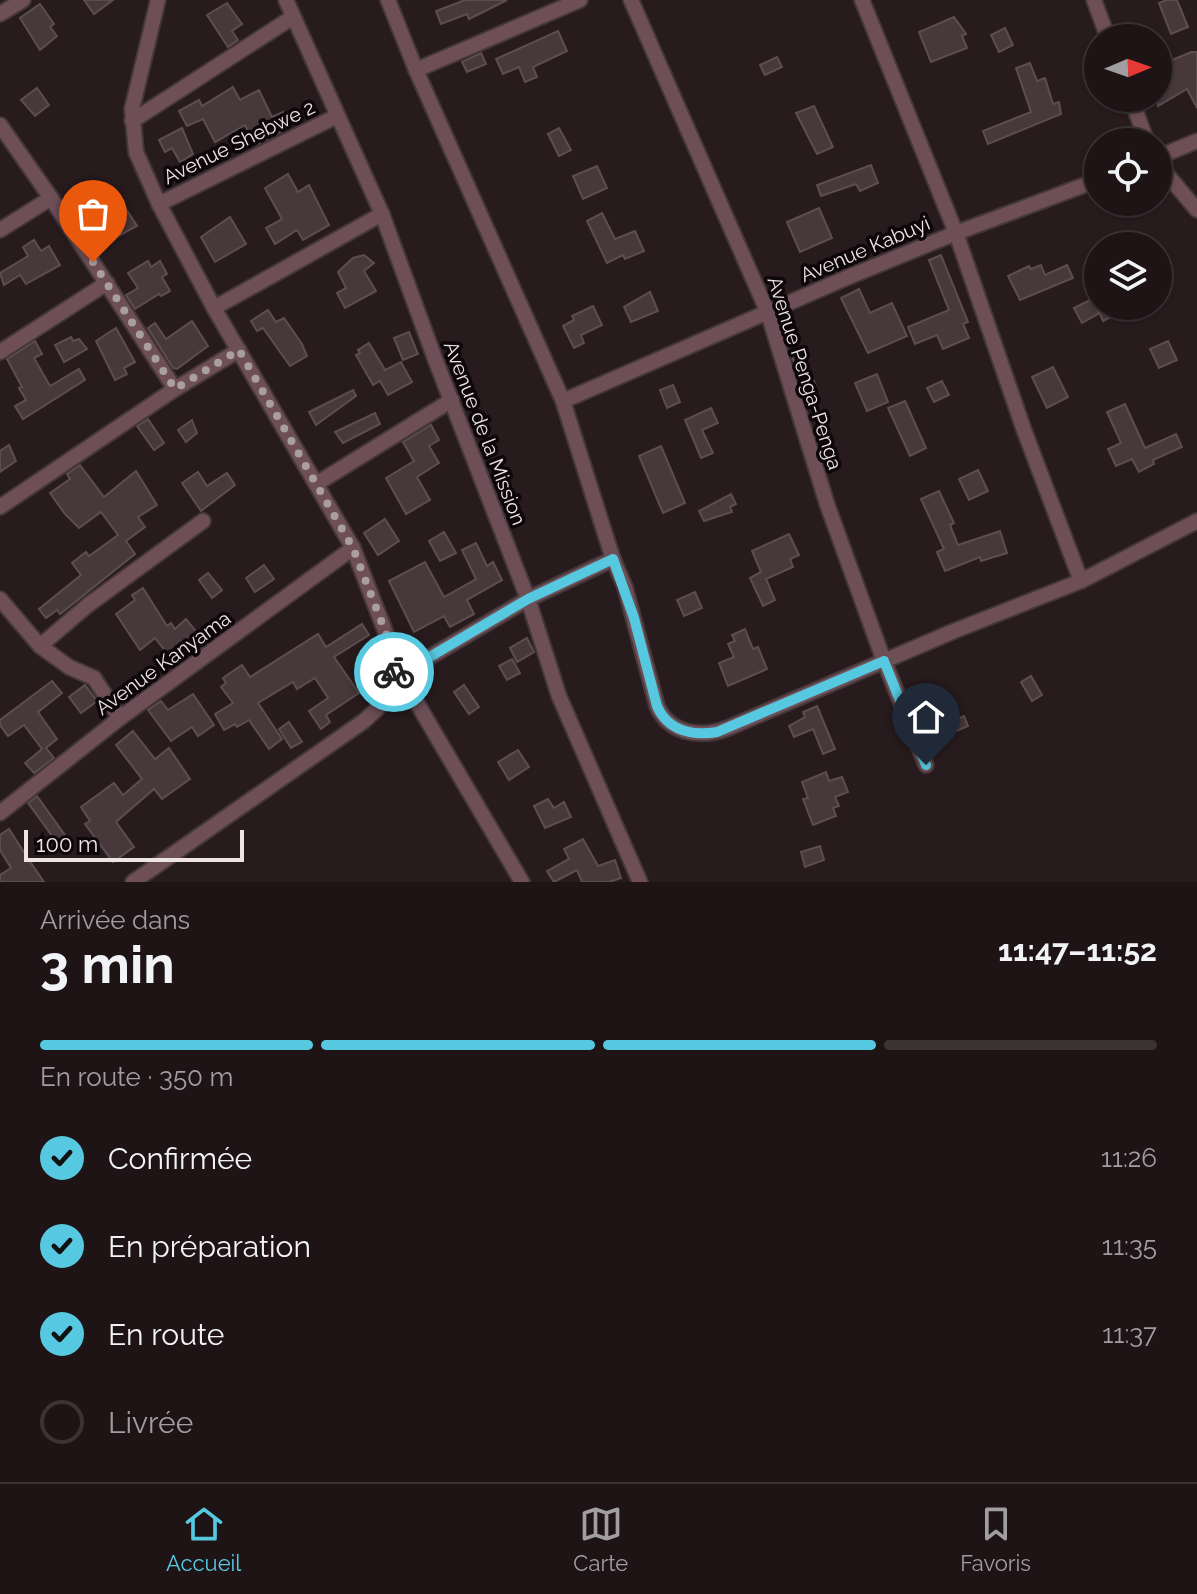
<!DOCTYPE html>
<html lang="fr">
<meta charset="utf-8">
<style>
:root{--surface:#1e1416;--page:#261d1f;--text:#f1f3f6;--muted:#a19ea1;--line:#3c3335;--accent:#56c9e0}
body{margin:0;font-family:Raleway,sans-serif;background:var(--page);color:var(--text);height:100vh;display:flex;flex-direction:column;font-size:30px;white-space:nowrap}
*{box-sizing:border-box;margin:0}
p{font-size:26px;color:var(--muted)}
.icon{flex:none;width:44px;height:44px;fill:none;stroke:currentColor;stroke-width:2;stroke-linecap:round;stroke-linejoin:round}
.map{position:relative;height:882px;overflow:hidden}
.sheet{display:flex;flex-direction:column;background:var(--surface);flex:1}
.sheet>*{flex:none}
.needle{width:52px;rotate:88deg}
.fabs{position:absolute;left:1084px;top:24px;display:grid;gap:16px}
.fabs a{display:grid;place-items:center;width:88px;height:88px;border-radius:50%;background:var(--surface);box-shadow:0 2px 6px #0004,0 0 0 2px var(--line);font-size:40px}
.scale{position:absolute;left:24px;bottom:20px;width:220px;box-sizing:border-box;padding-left:8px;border:4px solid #eee4e6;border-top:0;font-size:22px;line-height:28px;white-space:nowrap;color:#eee4e6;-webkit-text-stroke:6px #0d0709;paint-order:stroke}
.pin{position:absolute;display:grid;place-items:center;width:68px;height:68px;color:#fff;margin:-82px -34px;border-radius:50% 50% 50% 0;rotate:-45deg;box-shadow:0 0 8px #0007}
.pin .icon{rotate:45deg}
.courier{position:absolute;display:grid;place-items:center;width:80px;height:80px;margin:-40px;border:6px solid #56c9e0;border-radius:50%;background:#fff;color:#222;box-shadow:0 2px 10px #0007}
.headline em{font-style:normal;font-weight:700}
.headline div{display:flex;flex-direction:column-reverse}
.headline{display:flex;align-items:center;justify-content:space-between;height:136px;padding:0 40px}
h1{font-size:52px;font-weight:700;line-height:60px}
.bar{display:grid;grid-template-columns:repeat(4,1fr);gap:12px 8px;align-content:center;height:96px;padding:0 40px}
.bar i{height:10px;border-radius:6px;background:var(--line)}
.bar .active{background:var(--accent)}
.bar p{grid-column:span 4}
ol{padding:0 40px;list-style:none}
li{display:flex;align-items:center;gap:24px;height:88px}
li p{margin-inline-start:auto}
li .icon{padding:8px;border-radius:50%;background:var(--accent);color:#111;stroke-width:4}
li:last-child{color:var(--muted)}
li i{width:44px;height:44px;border:4px solid var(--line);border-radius:50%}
.tab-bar{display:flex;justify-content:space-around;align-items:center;height:112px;border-top:2px solid var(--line);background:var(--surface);font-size:22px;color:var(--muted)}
.tab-bar a{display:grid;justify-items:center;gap:4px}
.tab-bar .active{color:var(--accent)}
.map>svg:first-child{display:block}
.building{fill:#47383b;stroke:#5d4d51;stroke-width:2}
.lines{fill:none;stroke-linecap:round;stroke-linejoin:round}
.minor-casing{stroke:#44373a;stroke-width:18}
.minor{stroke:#6f4f57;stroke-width:14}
.done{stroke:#a99ea0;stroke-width:8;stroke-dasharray:0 14.4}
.route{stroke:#56c9e0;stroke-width:10}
.labels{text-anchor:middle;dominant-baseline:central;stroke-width:7;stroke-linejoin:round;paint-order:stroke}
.street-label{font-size:20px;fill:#eee4e6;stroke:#0d0709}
</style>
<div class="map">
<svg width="1197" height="882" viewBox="0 0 1197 882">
<rect width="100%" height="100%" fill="#281b1e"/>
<g class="building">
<path d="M84,0H113L94,14Z"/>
<path d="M465,0H507L469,19L467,14L441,24L436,11Z"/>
<path d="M1167,0H1177L1188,27L1171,34L1159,3Z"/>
<path d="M227,3L242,24L232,31L238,40L228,47L207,15Z"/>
<path d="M40,4L54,24L50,27L57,36L40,50L20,18Z"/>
<path d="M954,17L966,34L962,36L967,48L931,62L919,32Z"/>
<path d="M1005,28L1013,45L999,52L991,35Z"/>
<path d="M558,31L567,51L533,67L537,77L525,82L519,67L503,74L496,59Z"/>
<path d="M1191,52H1197V108L1187,89L1158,106V66Z"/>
<path d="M481,53L486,64L467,72L462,62Z"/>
<path d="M777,57L782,67L765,75L760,65Z"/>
<path d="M1030,63L1037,81L1045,78L1053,104L1059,102L1061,114L988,144L983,131L1031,112L1016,68Z"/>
<path d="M233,87L240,100L259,90L272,117L283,112L290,127L256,145L245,125L215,142L203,119L187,126L179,111L199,100L202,106Z"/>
<path d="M37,88L49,105L35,116L21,100Z"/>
<path d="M814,106L833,147L817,154L796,113Z"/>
<path d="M182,128L193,154L180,162L172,148L165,152L159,140Z"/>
<path d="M559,128L571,150L559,156L548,134Z"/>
<path d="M871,165L878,183L860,191L856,184L821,196L817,185Z"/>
<path d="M597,166L607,188L583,199L573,176Z"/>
<path d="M288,174L298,192L309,185L329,225L303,240L297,230L275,244L266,228L282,219L265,188Z"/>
<path d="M104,185L117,195L137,226L100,246L74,203Z"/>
<path d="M819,208L832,238L800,252L787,222Z"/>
<path d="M602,213L615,239L635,231L644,251L625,259L623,255L607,263L587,221Z"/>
<path d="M230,217L246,244L215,262L201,237Z"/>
<path d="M34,240L41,251L49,246L60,265L26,284L20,275L4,285L0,273L28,256L23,247Z"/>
<path d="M364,255L374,263L364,271L376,291L345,308L337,293L346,288L338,272L353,258Z"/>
<path d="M941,255L968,322L963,324L969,338L943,349L937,335L915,344L908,327L949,310L929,260Z"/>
<path d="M148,261L151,267L160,261L167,274L162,277L170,291L161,296L159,294L135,309L126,295L138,288L128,273Z"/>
<path d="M1041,265L1045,275L1067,265L1073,278L1020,300L1008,276L1029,266L1031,269Z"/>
<path d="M859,289L870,313L892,303L907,336L868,353L841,298Z"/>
<path d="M650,292L658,311L631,322L624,307Z"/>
<path d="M1098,296V306H1131L1103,321L1098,309V314L1082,323L1074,308Z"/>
<path d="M593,306L602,325L581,335L584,343L574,348L563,326L574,320L572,316Z"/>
<path d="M268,310L276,322L284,318L302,344L307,356L290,366L263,328L257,331L251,321Z"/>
<path d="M192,321L208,346L177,369L173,368L148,328L155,323L166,339Z"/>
<path d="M116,328L135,362L124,368L127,374L115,380L96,341Z"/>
<path d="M409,332L418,354L403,360L394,338Z"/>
<path d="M71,337L73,341L79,339L87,349L64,362L55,345Z"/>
<path d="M35,341L42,354L34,358L50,386L79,369L85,380L23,419L15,406L26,400L19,388L22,387L7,359Z"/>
<path d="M1168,341L1177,360L1159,368L1150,349Z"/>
<path d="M369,343L385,370L401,362L412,382L388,395L380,381L373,385L356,355L360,353L358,350Z"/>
<path d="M801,351L816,386L806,391L791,355Z"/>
<path d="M1053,367L1068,397L1047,408L1032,377Z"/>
<path d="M877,374L888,402L867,411L855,383Z"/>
<path d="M942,381L949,395L934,402L927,388Z"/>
<path d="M673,385L680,402L667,408L660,390Z"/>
<path d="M353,390L356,396L316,425L309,412Z"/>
<path d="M905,401L926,448L910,456L888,408Z"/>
<path d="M1125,404L1145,448L1176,434L1182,447L1153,460L1154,464L1139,472L1132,459L1116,466L1108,449L1121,443L1107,412Z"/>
<path d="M711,408L718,423L702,430L713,453L701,458L685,420Z"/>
<path d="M375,413L380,424L343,443L335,432Z"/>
<path d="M148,419L164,443L154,450L137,426Z"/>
<path d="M192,420L197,433L186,442L178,430Z"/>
<path d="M431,425L439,440L429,446L439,463L417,477L430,500L406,514L386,478L414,461L403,442Z"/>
<path d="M9,445L16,461L0,472V451Z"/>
<path d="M661,446L685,503L663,513L639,456Z"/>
<path d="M80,465L104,497L136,471L157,505L138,517L145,527L126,541L135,554L60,614L57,610L46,618L39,609L81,575L72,563L86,552L89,556L118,535L101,512L79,528L65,514L50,493L70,479L67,474Z"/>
<path d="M978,470L988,491L969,500L959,479Z"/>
<path d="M198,472L207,486L227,473L235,485L201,511L182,483Z"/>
<path d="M939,491L954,523L950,525L958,545L1000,531L1007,553L981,561L980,557L945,571L937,552L944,549L921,499Z"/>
<path d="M731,494L736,504L730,507L732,512L704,521L699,511Z"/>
<path d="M385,519L399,541L378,555L364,533Z"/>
<path d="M444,532L456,553L440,561L429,541Z"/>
<path d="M789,534L799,555L790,559L793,567L766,579L775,600L763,606L750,578L761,572L752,551Z"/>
<path d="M476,543L487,566L493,562L502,580L467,600L474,614L450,627L444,616L414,632L389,581L425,562L444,597L476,579L462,550Z"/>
<path d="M264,565L274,579L255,592L246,578Z"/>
<path d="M208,573L222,590L212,598L199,580Z"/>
<path d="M143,588L167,626L171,623L175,629L186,619L202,639L174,662L155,638L140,650L116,614L135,600L132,595Z"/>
<path d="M695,592L702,608L684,616L677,600Z"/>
<path d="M362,624L369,635L334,657L359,693L326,715L330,722L321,729L309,711L328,698L315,678L297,689L293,682L258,703L282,739L269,749L249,720L237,727L235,724L224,730L215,714L233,703L221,687L226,683L223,678L242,665L250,677L318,634L326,647Z"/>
<path d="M745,629L753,649L758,647L767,669L728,686L719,663L734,657L728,644L735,641L732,635Z"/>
<path d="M527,638L534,652L517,662L510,648Z"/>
<path d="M512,659L520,673L507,680L499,666Z"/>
<path d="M1031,676L1042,695L1032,701L1021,682Z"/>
<path d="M52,681L62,693L38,712L57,739L46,748L54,758L34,773L25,763L42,749L24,725L8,736L0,725V720Z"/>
<path d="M85,685L97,701L81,713L69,697Z"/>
<path d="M464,685L479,707L469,714L454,692Z"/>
<path d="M193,694L214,725L198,736L192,727L171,741L148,710L161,701L168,710Z"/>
<path d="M817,706L835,749L823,754L813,729L794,737L789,726L805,717L803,712Z"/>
<path d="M964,716L968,726L945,736L941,726Z"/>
<path d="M289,722L302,742L291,748L279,729Z"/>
<path d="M133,731L155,759L169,748L190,779L162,799L154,789L116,822L134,847L113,862L85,824L90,821L81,807L114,783L123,795L142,779L116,745Z"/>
<path d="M518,750L529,767L509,780L498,762Z"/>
<path d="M826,772L829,781L842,777L848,792L835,797L839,806L833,808L836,816L813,825L803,799L808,798L802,782Z"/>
<path d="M37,796L67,838L58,844L28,803Z"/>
<path d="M548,799L554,808L564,802L571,817L545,828L534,806Z"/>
<path d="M9,829L27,857L44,882H0V875L11,868L0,850V835Z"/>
<path d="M583,839L598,866L615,860L621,878L609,882H582L577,870L554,882L547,871L569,859L564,849Z"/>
<path d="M820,846L824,860L805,867L801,852Z"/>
</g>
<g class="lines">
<defs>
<g id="minor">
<path d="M286,0L382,214L435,359L528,599L559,696L640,882"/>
<path d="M388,0L416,70L563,401L613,559L625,587L657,706C670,735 702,738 728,728L954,631L1081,581L1197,521"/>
<path d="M631,0L768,313L827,504L884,661L926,765"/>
<path d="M862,0L956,233L1024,430L1081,581"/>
<path d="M1094,0L1108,38"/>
<path d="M0,14L23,0"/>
<path d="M416,70L580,0"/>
<path d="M1131,98L1147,142"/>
<path d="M132,121L293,17"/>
<path d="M0,125L51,198L175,389"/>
<path d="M1158,157L1197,141"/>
<path d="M1158,164L1197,210"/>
<path d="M159,204L337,116"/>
<path d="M0,230L51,198"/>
<path d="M214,308L382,214"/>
<path d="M0,352L107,283"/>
<path d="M563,401L846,278L956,233L1098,180"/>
<path d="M316,484L452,400"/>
<path d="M0,507L175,389L239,350"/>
<path d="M0,599L40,646L69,667L94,678L120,718"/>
<path d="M40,646L88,605L203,521"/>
<path d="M400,674L522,882"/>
<path d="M394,678L528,599L613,559"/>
<path d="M0,813L120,718L353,548"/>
<path d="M133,882L364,721L377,709L388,694L393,686L394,670L387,636L353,548L214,308L159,204L136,152L132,109L158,0"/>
</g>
</defs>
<use href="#minor" class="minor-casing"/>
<use href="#minor" class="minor"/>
</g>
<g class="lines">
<path class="done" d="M93,262L175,389L239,350L353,548L387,636L394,672"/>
<path class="route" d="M394,672V678L528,599L613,559L634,618L657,706C668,731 692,736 717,732L884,661L926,765"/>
</g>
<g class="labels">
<g class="street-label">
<text transform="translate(239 142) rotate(-26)">Avenue Shebwe 2</text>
<text transform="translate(865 249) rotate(-23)">Avenue Kabuyi</text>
<text transform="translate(805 373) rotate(72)">Avenue Penga-Penga</text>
<text transform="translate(485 433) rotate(69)">Avenue de la Mission</text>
<text transform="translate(163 663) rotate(-36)">Avenue Kanyama</text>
</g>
</g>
</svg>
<div class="fabs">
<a><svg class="needle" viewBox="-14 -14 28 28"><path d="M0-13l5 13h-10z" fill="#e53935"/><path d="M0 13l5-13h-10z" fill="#a19ea1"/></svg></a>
<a><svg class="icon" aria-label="locate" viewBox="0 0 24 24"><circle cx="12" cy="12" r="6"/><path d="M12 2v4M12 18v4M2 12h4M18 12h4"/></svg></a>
<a><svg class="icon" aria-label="layers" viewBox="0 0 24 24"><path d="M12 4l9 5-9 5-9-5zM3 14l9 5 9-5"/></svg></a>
</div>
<div class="scale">100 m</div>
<div class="pin" style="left:93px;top:262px;background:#ea580c"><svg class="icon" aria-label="bag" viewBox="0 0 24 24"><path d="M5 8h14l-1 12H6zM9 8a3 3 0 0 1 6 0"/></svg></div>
<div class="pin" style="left:926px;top:765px;background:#1f2937"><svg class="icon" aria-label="home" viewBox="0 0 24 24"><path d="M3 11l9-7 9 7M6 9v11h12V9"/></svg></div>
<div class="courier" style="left:394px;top:672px"><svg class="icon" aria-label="bike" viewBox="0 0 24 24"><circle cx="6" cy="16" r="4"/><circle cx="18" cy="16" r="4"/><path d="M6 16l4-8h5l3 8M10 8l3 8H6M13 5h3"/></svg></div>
</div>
<section class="sheet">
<div class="headline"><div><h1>3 min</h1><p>Arrivée dans</p></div><em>11:47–11:52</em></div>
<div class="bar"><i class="active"></i><i class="active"></i><i class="active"></i><i></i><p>En route · 350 m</p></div>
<ol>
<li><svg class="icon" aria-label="check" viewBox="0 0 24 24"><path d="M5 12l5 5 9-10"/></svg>Confirmée<p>11:26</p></li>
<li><svg class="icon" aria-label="check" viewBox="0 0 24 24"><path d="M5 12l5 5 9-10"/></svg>En préparation<p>11:35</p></li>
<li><svg class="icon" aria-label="check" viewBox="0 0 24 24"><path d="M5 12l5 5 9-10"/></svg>En route<p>11:37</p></li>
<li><i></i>Livrée</li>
</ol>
</section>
<nav class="tab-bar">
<a class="active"><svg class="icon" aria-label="home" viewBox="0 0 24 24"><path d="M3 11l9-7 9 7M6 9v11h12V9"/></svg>Accueil</a>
<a><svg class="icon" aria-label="map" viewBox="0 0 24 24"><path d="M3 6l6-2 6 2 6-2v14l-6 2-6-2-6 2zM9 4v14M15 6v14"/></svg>Carte</a>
<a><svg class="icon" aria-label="saved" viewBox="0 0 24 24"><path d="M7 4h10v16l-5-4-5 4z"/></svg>Favoris</a>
</nav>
